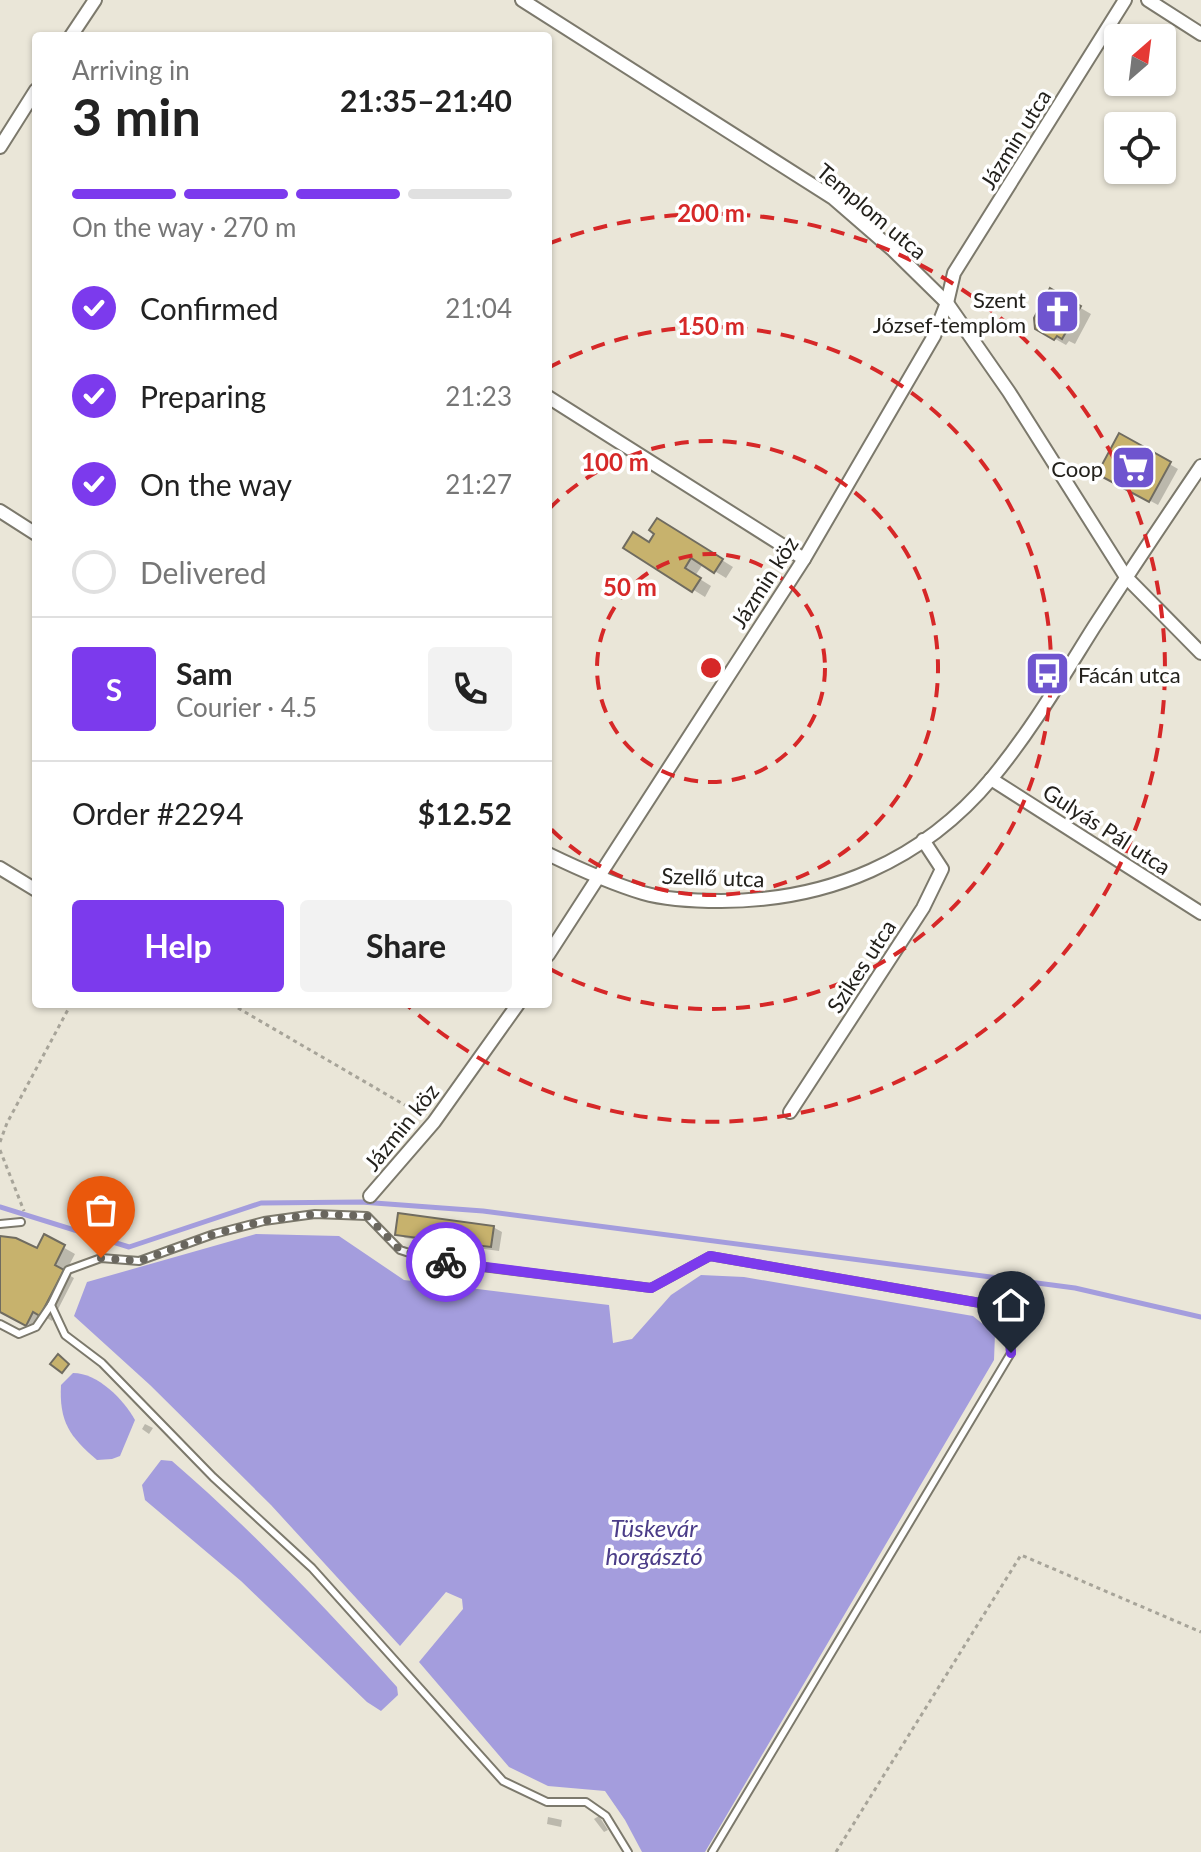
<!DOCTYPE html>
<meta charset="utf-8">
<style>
:root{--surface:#fff;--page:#f2f2f2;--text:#222;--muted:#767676;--line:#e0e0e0;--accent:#7c3aed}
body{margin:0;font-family:Lato,sans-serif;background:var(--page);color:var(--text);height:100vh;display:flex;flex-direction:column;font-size:30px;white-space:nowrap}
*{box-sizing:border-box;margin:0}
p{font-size:26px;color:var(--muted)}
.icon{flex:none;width:44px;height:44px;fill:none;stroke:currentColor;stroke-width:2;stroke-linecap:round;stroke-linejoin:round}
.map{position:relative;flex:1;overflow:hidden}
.drawer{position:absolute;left:32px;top:32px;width:520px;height:976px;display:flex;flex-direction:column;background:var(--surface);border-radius:8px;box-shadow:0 2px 6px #0004}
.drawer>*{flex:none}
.needle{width:52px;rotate:28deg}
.controls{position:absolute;left:1104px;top:24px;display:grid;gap:16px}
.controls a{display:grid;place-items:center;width:72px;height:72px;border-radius:8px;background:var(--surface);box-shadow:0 2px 6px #0004;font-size:40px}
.pin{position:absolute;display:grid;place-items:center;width:68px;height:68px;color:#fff;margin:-82px -34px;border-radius:50% 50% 50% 0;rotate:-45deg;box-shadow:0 0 8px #0007}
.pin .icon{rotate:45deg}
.courier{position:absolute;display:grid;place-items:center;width:80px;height:80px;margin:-40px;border:6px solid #7c3aed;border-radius:50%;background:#fff;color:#222;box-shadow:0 2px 10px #0007}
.overview em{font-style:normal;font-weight:700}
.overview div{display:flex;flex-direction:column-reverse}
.overview{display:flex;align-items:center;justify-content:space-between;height:136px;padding:0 40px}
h1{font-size:52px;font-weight:700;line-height:60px}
.bar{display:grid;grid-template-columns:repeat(4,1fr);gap:12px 8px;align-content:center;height:96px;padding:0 40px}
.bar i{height:10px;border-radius:6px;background:var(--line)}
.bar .active{background:var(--accent)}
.bar p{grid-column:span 4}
.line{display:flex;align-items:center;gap:20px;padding:0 40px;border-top:2px solid var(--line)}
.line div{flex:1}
.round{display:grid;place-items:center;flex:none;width:84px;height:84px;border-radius:8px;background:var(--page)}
ol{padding:0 40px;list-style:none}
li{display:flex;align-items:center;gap:24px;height:88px}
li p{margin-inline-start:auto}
li .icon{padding:8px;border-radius:50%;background:var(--accent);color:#fff;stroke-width:4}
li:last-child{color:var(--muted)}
li i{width:44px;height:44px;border:4px solid var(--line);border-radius:50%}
.action{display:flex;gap:16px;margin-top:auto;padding:16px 40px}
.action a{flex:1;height:92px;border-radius:8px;background:var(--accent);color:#fff;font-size:32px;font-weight:700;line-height:92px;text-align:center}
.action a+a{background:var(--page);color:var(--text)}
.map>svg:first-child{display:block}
.water{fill:#a49ddd}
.shadow{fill:#0003}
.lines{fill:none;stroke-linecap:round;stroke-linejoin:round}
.stream{stroke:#a49ddd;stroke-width:5}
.building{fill:#c7b26d;stroke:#706c60;stroke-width:2}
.lane-casing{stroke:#7c796c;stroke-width:10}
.street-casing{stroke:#7c796c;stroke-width:16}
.path{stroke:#a7a499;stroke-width:3;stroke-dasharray:4 4;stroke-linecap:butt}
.lane{stroke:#fff;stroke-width:6}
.street{stroke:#fff;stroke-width:12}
.done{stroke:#69665e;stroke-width:8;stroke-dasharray:0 14.4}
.route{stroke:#7c3aed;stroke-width:10}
.ring{fill:none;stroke:#d62828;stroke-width:4;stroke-dasharray:14 10}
.labels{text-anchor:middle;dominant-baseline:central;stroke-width:7;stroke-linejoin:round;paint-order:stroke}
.street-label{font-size:22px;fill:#23211c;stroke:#fff}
.poi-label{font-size:22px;fill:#23211c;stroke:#fff;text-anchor:end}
.water-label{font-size:24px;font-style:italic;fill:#4b3d88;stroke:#fff}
.centre{fill:#d62828;stroke:#fff;stroke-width:4}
.ring-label{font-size:24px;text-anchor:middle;font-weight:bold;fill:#d62828;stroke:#fff;stroke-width:7;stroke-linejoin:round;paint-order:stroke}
</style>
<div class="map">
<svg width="1201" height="1852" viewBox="0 0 1201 1852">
<rect width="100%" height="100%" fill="#eae6d8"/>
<g class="water">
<path d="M256,1234L339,1236L404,1280L609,1305L613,1343L632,1339L671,1295L701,1275L744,1277L973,1316L995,1334L994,1360L705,1852H642L625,1820L605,1791L548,1786L509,1767L419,1662L463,1609L462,1599L446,1592L400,1646L271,1505L150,1385L74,1316L87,1282Z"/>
<path d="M73,1373C98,1373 124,1400 135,1420L120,1456L112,1459L97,1460C70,1437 59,1422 61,1385Z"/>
<path d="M161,1460L172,1461C253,1531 325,1607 397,1687L398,1695L381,1711L367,1702L241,1581L145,1500L142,1485Z"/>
</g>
<g class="shadow">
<path d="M1051,291L1091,314L1075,344L1069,341L1066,345L1036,328Z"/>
<path d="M1120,436L1178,469L1158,505L1099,473Z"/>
<path d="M658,520L733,567L726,578L703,564L695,576L711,586L705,597L626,548L650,544L657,533Z"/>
<path d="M493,1227L502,1232L499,1251L441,1243L440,1251L428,1250L420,1245V1240L405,1238L397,1234Z"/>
<path d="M45,1237L75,1254L65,1273L74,1278L52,1321L45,1317L39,1330L0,1310V1238L38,1251Z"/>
<path d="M145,1424L153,1428L149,1434L142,1429Z"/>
<path d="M599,1816L608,1830L604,1832L594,1819Z"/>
<path d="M548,1817L562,1820L561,1827L547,1824Z"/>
</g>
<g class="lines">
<path class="stream" d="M0,1207L129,1247L261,1203L361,1202L483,1211L1075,1288L1201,1317"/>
</g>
<g class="building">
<path d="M1050,288L1081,306L1062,339L1057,336L1054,340L1035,329L1034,318Z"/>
<path d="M1119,433L1171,462L1149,502L1097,474Z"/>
<path d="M657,518L723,559L714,573L691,558L685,568L701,578L692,592L623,548L633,532L649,542L654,534L649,530Z"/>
<path d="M398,1213L494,1226L491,1247L432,1240L431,1248L417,1246L419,1238L395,1235Z"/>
<path d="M44,1234L65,1245L55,1265L64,1270L40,1316L33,1312L26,1326L0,1312V1236L16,1238L37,1248Z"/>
<path d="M58,1354L69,1364L62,1373L50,1364Z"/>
</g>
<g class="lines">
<defs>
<g id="lane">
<path d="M0,1224L21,1222"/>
<path d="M0,1324L19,1334L36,1327L51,1305"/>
<path d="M628,1852L606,1816L586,1802H547L503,1781L312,1568L213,1477L102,1363L65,1335L51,1305L68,1270L101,1258L139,1261L214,1234L264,1221L315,1214L367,1216L400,1250L434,1261L651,1288L710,1256L986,1304L1009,1323L1011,1353L712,1852"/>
</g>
<g id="street">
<path d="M522,0L833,198L893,250L947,303L1009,392L1126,577L1201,653"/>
<path d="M1148,0L1201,34"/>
<path d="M71,36L95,0"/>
<path d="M0,147L36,90"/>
<path d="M548,397L804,559"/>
<path d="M0,511L36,534"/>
<path d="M991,779L1201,913"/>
<path d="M548,854C579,869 610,883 643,893C667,900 696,901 721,901C828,901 923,861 992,778C1031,731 1062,678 1094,627C1129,573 1165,519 1201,466"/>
<path d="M0,868L36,890"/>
<path d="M548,955L804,559L934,336L947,303L954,273L1125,0"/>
<path d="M790,1112L923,908L942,869L923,840"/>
<path d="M370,1196L434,1122L518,1004"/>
</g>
</defs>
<use href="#lane" class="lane-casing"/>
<use href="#street" class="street-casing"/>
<g class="path">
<path d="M231,1004L422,1115"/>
<path d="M0,1142L7,1123L71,1004"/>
<path d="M0,1150L24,1211"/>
<path d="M836,1852L1021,1555L1201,1632"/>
</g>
<use href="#lane" class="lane"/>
<use href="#street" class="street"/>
</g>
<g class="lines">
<path class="done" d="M101,1258L139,1261L214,1234L264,1221L315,1214L367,1216L400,1250L446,1262"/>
<path class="route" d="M446,1262L651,1288L710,1256L986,1304L1009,1323L1011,1353"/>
</g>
<g class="ring">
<circle cx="711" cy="668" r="114"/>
<path d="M549 509A227 227 0 1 1 549 827"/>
<path d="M548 368A341 341 0 1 1 548 968"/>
<path d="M548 244A454 454 0 1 1 407 1005"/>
</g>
<defs>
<symbol id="church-square" viewBox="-11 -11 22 22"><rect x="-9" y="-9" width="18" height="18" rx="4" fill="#6f55cf" stroke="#fff"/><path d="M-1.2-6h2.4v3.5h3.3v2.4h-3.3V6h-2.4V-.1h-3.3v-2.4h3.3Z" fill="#fff"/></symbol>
<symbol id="supermarket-square" viewBox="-11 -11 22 22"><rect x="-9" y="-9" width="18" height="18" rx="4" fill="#6f55cf" stroke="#fff"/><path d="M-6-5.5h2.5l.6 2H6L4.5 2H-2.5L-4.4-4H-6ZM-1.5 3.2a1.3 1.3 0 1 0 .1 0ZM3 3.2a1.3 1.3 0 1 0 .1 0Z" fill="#fff"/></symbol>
<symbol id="bus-square" viewBox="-11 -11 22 22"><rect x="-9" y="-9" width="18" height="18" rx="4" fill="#6f55cf" stroke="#fff"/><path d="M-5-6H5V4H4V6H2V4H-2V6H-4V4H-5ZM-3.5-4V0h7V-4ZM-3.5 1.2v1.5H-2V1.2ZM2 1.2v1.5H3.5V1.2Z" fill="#fff"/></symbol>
</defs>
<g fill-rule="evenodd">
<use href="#church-square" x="1032" y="286" width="51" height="51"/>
<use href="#supermarket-square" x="1108" y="442" width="51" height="51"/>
<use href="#bus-square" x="1022" y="648" width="51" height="51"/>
</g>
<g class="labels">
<g class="street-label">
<text transform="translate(1015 139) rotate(-58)">Jázmin utca</text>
<text transform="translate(872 211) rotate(40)">Templom utca</text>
<text transform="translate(764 582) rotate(-57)">Jázmin köz</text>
<text transform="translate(1107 829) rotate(33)">Gulyás Pál utca</text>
<text transform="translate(713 877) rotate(2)">Szellő utca</text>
<text transform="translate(861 966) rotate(-57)">Szikes utca</text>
<text transform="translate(401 1127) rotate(-51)">Jázmin köz</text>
</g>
<g class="poi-label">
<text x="1026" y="299">Szent<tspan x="1026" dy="25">József-templom</tspan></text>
<text x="1103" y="468">Coop</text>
<text x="1078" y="674" text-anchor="start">Fácán utca</text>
</g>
<g class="water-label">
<text x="654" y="1527">Tüskevár<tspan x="654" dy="28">horgásztó</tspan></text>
</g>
</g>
<circle cx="711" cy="668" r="12" class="centre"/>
<g class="ring-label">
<text x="711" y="222">200 m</text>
<text x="711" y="335">150 m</text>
<text x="615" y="471">100 m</text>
<text x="630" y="596">50 m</text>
</g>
</svg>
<div class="controls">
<a><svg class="needle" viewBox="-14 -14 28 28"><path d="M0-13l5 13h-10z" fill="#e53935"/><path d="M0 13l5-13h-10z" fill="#767676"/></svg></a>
<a><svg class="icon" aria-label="locate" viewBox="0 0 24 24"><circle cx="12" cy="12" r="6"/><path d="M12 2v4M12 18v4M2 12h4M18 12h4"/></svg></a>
</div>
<div class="pin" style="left:101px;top:1258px;background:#ea580c"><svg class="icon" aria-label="bag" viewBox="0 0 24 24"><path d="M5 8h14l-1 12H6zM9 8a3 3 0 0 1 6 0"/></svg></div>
<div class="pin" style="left:1011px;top:1353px;background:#1f2937"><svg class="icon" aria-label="home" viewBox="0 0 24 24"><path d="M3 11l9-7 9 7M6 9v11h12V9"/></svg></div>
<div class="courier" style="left:446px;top:1262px"><svg class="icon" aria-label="bike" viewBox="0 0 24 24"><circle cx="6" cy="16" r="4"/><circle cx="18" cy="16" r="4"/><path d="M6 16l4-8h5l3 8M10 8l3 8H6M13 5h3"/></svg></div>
<section class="drawer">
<div class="overview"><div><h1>3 min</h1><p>Arriving in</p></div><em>21:35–21:40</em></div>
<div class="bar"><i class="active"></i><i class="active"></i><i class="active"></i><i></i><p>On the way · 270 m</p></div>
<ol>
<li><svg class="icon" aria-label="check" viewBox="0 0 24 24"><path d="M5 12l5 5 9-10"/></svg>Confirmed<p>21:04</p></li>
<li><svg class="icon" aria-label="check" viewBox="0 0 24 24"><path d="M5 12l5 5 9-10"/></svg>Preparing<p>21:23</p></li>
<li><svg class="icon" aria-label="check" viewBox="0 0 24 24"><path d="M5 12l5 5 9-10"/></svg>On the way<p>21:27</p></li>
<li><i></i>Delivered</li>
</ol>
<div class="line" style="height:144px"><b class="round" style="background:var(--accent);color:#fff">S</b><div><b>Sam</b><p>Courier · 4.5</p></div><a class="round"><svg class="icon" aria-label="phone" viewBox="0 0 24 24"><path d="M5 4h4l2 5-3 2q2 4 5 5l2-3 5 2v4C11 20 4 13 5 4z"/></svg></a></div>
<div class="line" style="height:104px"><div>Order #2294</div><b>$12.52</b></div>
<div class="action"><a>Help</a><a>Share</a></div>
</section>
</div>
